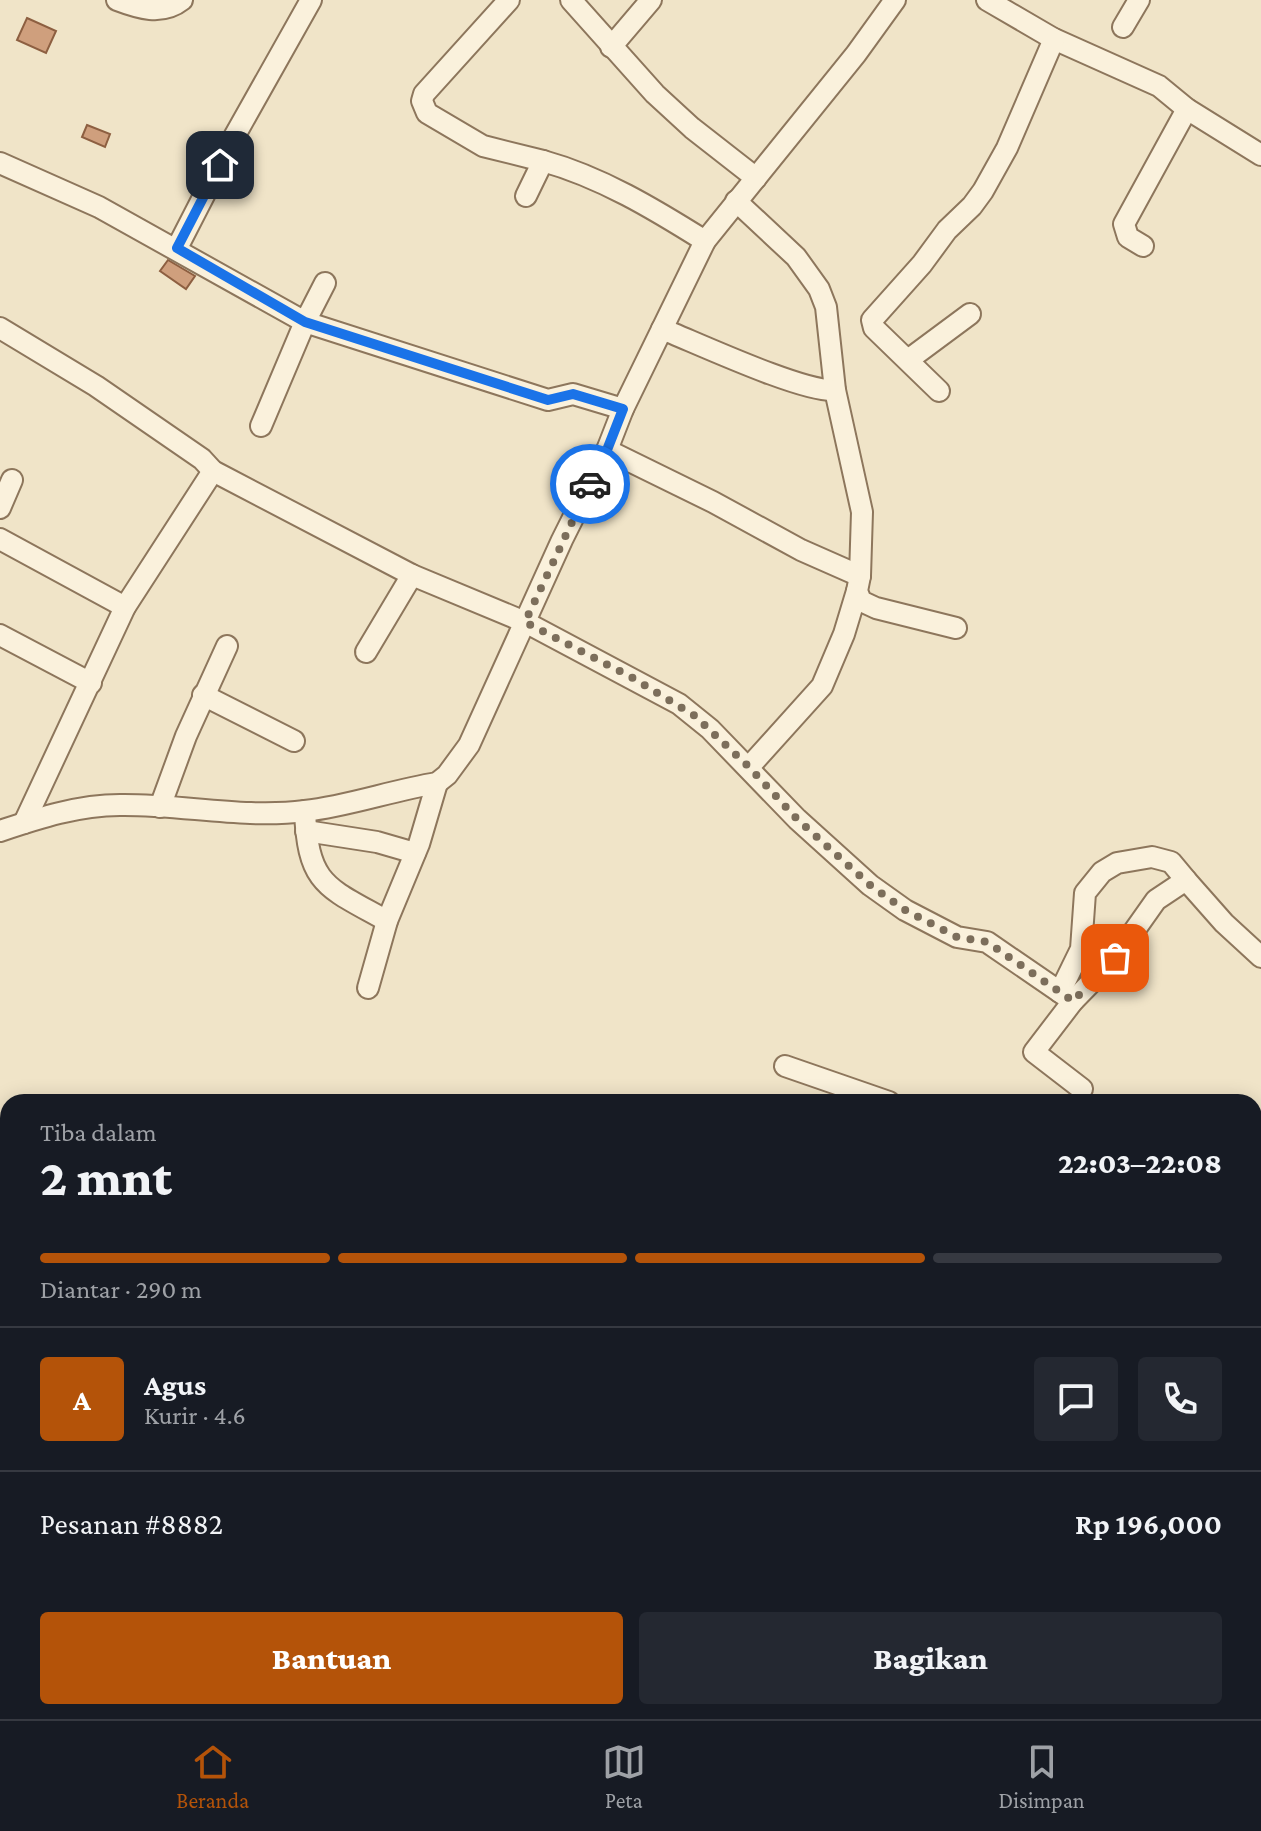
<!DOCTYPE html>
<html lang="id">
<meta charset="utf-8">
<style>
:root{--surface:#171b24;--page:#242831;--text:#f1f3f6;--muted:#9ea1a6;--line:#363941;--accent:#b45309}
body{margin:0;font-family:"Crimson Pro",serif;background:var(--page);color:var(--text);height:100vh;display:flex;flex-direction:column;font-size:30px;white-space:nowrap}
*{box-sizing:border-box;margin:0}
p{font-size:26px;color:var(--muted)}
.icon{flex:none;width:44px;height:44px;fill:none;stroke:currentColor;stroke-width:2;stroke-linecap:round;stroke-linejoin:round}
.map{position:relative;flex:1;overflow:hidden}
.panel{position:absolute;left:0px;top:1094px;width:1262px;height:626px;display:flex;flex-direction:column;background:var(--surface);border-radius:24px 24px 0 0;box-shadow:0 4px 20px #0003}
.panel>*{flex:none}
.pin{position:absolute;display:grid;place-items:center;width:68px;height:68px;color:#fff;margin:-34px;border-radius:16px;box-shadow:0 4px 12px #0006}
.courier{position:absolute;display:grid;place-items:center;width:80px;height:80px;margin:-40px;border:6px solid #1a73e8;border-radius:50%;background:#fff;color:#222;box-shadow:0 2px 10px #0007}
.headline em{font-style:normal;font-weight:800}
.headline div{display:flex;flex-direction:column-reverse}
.headline{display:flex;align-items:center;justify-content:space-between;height:136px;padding:0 40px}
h1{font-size:52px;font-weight:800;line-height:60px}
.bar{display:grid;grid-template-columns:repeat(4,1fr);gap:12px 8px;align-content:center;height:96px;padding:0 40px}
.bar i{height:10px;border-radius:6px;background:var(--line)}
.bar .selected{background:var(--accent)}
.bar p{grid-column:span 4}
.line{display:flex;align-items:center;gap:20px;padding:0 40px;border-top:2px solid var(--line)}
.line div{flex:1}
.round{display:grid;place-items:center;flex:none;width:84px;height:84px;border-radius:8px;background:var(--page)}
.primary-button{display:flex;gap:16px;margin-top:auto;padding:16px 40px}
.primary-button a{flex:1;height:92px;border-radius:8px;background:var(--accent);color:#fff;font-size:32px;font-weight:800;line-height:92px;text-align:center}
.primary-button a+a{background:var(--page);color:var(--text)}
.menu{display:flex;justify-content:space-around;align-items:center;height:112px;border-top:2px solid var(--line);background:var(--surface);font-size:22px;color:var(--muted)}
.menu a{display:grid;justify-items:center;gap:4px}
.menu .selected{color:var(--accent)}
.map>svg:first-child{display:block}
.water{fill:#a9c4bc;stroke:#6f938a;stroke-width:2}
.building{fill:#cf9f7d;stroke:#8d5f41;stroke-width:2}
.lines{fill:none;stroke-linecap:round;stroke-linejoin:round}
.minor-casing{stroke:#8d765c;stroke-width:24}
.path{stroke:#8d765c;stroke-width:3;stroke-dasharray:6 4;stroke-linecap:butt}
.minor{stroke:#faf1dc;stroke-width:20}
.done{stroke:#7c6e5b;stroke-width:8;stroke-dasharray:0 14.4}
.route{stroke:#1a73e8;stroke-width:10}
</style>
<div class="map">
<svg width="1261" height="1719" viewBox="0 0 1261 1719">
<rect width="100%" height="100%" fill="#f0e4c8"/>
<path class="water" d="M8,1389V1712H55L54,1719H0V1393Z"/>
<g class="building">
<path d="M27,18L56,31L46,53L17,40Z"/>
<path d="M87,125L110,134L105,147L82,137Z"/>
<path d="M168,260L195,276L186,289L160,271Z"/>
</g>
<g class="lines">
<defs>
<g id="minor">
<path d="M117,0C138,8 162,16 182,0"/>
<path d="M509,0L424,94L422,101L427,113L483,146L543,161"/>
<path d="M571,0L655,94L692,128L756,178"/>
<path d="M987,0L1054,39L1159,86L1187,109L1261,155"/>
<path d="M1123,27L1139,0"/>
<path d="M611,47L651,0"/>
<path d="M0,163L99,207L305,322L548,400L573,394L623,409"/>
<path d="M526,196L543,161C601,177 654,209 705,241"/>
<path d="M736,201L796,257L819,289L826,307L835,390L862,512L860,576L857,591L861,601L876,608L956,628"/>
<path d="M1143,246L1128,237L1124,224L1187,109"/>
<path d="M177,248L234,137L311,0"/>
<path d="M0,328L96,386L202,459L213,471L412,575L525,622L679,704L710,729L797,819L870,885L905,910L957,937L987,942L1073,1001"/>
<path d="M662,329C697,343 804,393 835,390"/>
<path d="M908,360L970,314"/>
<path d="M939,391L874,328L872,320L922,264L947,230L972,206L983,191L1007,148L1054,39"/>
<path d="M261,426L305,322L325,283"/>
<path d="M607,450L713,502L801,550L860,576"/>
<path d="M0,508L12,480"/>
<path d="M0,539L125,607"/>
<path d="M0,635L91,683"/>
<path d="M366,652L412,575"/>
<path d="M203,695L294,741"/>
<path d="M749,767L822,686L844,634L857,591"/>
<path d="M160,807L186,736L227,646"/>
<path d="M305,811C308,886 327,887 387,921"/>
<path d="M24,823L125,607L213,471"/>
<path d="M0,831C39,818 78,805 120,805C181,804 244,819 305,811C349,806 393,790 437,783L447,775L469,745L562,540L607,450L623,409L705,241L856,54L895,0"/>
<path d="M306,831L377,842L415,853"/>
<path d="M368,988L387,921L419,844L437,783"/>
<path d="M1060,992L1081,949L1085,893L1102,872L1117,863L1152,857L1171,862L1186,880"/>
<path d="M785,1066L889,1102"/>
<path d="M1082,1089L1034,1052L1073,1001L1115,958L1156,900L1186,880L1224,923L1261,957"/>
<path d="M1254,1231L1261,1234"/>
<path d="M995,1712L1016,1719"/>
<path d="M355,1719L357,1712"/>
<path d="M622,1719L624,1712"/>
<path d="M818,1719L820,1712"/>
<path d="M1137,1719L1139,1712"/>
</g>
</defs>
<use href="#minor" class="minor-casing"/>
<path class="path" d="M0,1200L8,1202"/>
<use href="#minor" class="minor"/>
</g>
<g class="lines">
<path class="done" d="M590,484L525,622L631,677L695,716L749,767L797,819L870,885L905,910L957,937L987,942L1073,1001L1115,958"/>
<path class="route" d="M220,165L177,248L305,322L548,400L573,394L623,409L607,450L590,484"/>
</g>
</svg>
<div class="pin" style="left:1115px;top:958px;background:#ea580c"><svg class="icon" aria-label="bag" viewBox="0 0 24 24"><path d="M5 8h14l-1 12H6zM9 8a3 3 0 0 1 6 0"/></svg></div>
<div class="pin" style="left:220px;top:165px;background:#1f2937"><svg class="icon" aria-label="home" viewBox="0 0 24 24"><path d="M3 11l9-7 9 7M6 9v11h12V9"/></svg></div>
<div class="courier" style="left:590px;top:484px"><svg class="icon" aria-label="car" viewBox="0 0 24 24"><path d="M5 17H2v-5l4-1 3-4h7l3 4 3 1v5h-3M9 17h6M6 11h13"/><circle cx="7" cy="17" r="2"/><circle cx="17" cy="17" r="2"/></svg></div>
<section class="panel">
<div class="headline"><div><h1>2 mnt</h1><p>Tiba dalam</p></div><em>22:03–22:08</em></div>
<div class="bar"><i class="selected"></i><i class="selected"></i><i class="selected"></i><i></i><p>Diantar · 290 m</p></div>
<div class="line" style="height:144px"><b class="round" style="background:var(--accent);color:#fff">A</b><div><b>Agus</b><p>Kurir · 4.6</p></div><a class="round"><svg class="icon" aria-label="chat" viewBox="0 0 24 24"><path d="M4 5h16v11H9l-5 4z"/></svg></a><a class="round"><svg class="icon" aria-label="phone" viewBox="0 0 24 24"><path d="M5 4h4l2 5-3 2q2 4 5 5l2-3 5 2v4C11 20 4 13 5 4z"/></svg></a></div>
<div class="line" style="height:104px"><div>Pesanan #8882</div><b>Rp 196,000</b></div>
<div class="primary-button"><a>Bantuan</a><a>Bagikan</a></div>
</section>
</div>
<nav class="menu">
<a class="selected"><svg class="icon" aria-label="home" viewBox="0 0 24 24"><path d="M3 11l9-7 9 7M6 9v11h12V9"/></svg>Beranda</a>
<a><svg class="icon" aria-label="map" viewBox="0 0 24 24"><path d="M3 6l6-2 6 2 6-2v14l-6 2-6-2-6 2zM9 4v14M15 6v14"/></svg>Peta</a>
<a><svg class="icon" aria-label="saved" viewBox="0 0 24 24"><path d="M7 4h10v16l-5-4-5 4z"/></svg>Disimpan</a>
</nav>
